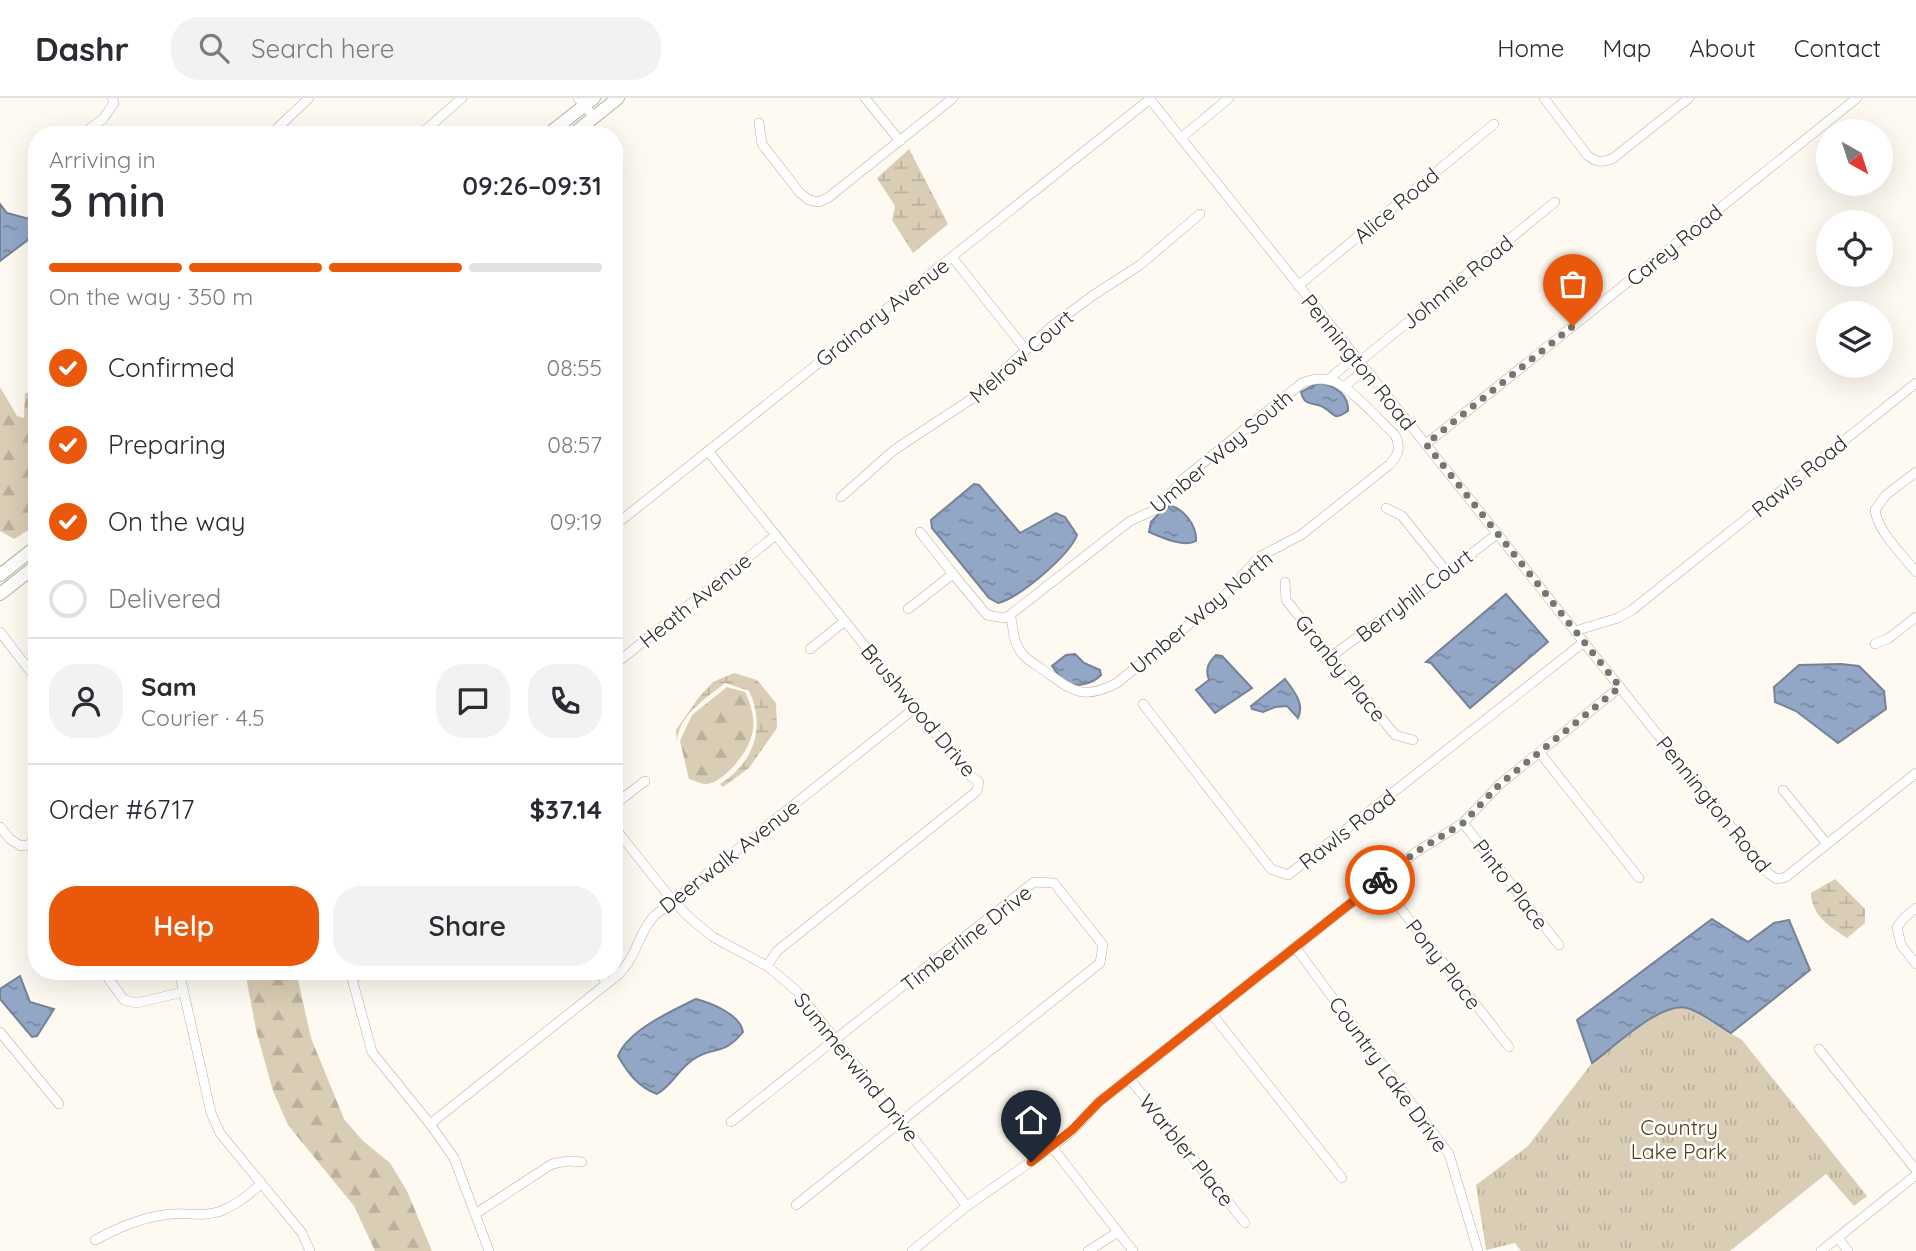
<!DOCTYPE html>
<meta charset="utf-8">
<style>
:root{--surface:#fff;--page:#f2f2f3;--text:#2b2b33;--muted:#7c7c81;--line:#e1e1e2;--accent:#ea580c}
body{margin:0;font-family:Quicksand,sans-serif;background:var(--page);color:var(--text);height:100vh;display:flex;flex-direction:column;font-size:26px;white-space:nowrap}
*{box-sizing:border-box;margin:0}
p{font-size:23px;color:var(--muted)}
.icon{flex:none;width:38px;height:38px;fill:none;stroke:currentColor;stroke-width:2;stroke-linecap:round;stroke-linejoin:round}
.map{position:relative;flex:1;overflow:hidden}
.details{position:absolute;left:28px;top:28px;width:595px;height:854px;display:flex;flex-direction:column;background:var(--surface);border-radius:28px;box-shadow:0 7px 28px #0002}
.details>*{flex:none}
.needle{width:46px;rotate:141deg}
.controls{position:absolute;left:1816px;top:21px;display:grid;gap:14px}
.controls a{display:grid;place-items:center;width:77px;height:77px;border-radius:50%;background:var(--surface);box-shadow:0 7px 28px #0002;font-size:35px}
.pin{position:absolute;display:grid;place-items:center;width:60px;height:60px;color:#fff;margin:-72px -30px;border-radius:50% 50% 50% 0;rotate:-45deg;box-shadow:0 0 7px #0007}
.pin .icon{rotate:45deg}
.courier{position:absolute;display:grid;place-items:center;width:70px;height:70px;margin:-35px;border:5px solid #ea580c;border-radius:50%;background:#fff;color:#222;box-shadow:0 2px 9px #0007}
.head em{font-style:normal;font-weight:600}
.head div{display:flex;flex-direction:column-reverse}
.head{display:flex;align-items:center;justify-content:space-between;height:119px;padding:0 21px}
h1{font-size:46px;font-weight:600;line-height:52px}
.bar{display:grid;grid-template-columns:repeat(4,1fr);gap:10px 7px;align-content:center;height:84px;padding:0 21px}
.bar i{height:9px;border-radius:5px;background:var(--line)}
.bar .current{background:var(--accent)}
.bar p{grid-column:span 4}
.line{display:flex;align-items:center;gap:18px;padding:0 21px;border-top:2px solid var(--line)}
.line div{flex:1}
.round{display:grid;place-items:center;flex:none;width:74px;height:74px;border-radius:28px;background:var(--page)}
ol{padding:0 21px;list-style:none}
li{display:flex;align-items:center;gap:21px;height:77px}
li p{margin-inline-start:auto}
li .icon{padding:7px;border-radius:50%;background:var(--accent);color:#fff;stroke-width:4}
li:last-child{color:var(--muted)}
li i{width:38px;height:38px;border:4px solid var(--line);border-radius:50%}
.cta{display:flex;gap:14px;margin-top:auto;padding:14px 21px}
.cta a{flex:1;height:80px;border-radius:28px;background:var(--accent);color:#fff;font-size:28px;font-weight:600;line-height:80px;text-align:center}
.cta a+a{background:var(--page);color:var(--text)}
header{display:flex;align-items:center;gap:42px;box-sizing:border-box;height:98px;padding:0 35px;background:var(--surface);border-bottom:2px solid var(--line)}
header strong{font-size:33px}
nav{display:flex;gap:38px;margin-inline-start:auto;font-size:24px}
.search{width:490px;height:63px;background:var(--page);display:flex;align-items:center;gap:18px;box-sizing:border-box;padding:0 24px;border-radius:28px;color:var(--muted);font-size:26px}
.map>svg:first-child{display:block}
.forest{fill:url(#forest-firs)}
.wetland{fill:url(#wetland-marsh)}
.park{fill:url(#park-tufts)}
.water{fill:url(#water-ripples);stroke:#758297;stroke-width:2}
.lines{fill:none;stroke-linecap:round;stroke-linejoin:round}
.minor-casing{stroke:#b7b1a3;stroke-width:10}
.secondary-casing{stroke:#b7b1a3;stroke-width:14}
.minor{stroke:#fff;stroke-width:9}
.secondary{stroke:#fff;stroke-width:12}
.done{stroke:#78756e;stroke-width:7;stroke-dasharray:0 12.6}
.route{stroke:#ea580c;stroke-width:9}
.labels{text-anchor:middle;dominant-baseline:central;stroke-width:5;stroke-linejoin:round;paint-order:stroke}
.street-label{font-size:21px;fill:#302d28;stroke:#fff}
.park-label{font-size:21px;fill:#513d11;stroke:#fff}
</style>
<header>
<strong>Dashr</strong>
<div class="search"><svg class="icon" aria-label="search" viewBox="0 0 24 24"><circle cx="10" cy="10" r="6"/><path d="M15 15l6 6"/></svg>Search here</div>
<nav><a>Home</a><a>Map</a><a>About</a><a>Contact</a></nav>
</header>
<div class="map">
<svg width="1916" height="1153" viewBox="0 0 1916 1153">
<defs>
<pattern id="forest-firs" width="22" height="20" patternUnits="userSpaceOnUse" patternTransform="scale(1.75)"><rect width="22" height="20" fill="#dacdb5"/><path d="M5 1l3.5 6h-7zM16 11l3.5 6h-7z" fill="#bbb09c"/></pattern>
<pattern id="wetland-marsh" width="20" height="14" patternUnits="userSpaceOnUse" patternTransform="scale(1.75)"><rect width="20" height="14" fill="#dacdb5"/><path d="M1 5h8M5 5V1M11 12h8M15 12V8" fill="none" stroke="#bbb09c"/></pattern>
<pattern id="park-tufts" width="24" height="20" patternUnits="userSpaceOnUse" patternTransform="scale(1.75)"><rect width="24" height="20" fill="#dacdb5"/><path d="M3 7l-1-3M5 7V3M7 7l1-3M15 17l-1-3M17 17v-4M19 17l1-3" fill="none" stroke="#bbb09c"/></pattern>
<pattern id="water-ripples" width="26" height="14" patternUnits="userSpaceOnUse" patternTransform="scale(1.75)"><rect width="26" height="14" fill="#92a6c6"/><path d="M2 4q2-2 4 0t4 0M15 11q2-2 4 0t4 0" fill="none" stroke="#7888a1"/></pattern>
</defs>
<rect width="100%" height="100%" fill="#fefaf1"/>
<g class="forest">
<path d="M0,289L17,318L24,320L25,295L37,296V427L14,441L0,433Z"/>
<path d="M727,589L745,594C761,626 753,649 729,673C722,679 715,686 705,686C701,686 694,682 689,681L680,643L692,617Z"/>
<path d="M245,873H296L311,940L344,1021L363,1043L390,1065L407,1093L432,1153H375L354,1108L288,1027L273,993L256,932Z"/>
</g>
<g class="wetland">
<path d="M909,51L948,126L913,155L892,122L895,108L877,80Z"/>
<path d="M734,575L757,582L776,605L777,630L749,670L723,689L720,686C754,665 766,629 749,593L725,585C705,601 676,619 677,647L676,632L699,599L713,584Z"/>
<path d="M1835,781L1865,811V825L1847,840C1829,828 1812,818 1811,795Z"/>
</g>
<path class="park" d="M1686,909L1742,942L1867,1098L1854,1108L1826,1076L1730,1153H1521L1515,1145L1486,1152L1476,1087L1528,1048L1592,965L1639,929L1667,911Z"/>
<g class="water">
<path d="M0,106L7,115L37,123V135L0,163Z"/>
<path d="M1323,285C1337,290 1349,297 1348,313C1332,324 1335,315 1323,309C1313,303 1305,310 1301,294L1316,286Z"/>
<path d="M974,386L979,387L1020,435L1056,415L1065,419L1077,437C1069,458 1019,500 998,505L989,500L932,430L931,422Z"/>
<path d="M1167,407C1183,409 1197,427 1196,443C1184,450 1161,439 1149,434L1151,424Z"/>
<path d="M1506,496L1548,544L1470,610L1431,565L1426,564Z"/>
<path d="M1075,556L1084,565L1100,572L1101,577C1093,586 1073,591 1063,582C1059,578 1055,572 1052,568L1066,557Z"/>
<path d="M1216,557L1222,558L1252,590L1215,615L1196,592L1209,582C1205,571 1208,565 1216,557Z"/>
<path d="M1841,566L1859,568L1884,593L1886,611L1838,645L1796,613L1775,604L1774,589L1799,567Z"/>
<path d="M1285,581C1294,593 1305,606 1298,620L1287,608L1275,609L1263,614L1252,611L1251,608Z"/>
<path d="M1712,821L1748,844L1774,825L1789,822L1810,872L1731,935C1719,928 1699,913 1687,910C1661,903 1613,950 1592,965L1577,922Z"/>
<path d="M20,878L30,904L54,911L37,938L32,939L0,901V891Z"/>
<path d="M696,901C711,905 740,916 743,934C724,958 713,948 694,961C679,970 673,987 657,996C638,989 628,975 618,958C628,932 672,913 696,901Z"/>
</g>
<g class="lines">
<defs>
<g id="minor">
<path d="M578,0L594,19"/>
<path d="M865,0L900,43"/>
<path d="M1149,0L1769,776L1777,781L1786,779L1916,675"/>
<path d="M1544,0L1587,57C1596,64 1601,65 1612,61L1689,0"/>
<path d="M759,25L762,46L800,95L809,102L819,104L829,99L953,0"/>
<path d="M81,37L103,21L114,5L112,0"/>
<path d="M270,37L309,0"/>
<path d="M420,37L462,0"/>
<path d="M1181,40L1229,0"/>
<path d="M952,159L1026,252"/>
<path d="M1298,188L1494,26"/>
<path d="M1359,264L1555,104"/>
<path d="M1328,282L1355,259"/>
<path d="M1344,289L1365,271"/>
<path d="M1426,346L1857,0"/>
<path d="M708,353L968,676L979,684L977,693L777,853L767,868"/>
<path d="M1916,374L1886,397L1875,412C1878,434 1902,456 1916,474"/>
<path d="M841,399L894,352L976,298L1052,228L1092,198L1140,167L1200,116"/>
<path d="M1386,410L1402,418L1447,474"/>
<path d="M614,428L1150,1"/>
<path d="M953,476L987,517L1004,520L1010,517L1130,423L1157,411L1182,382L1302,285C1312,281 1324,279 1335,284C1352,291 1380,323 1395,337C1401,349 1399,357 1389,367L1301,437L1259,459L1225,497L1117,585C1080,604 1071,591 1042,571C1032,564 1023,560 1018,549C1012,540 1014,528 1010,517"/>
<path d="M1285,484L1286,502L1395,637L1413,642"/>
<path d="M908,511L953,476L920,434"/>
<path d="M1575,533L1618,520L1632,512L1916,285"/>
<path d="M0,534L37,582"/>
<path d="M1875,546L1889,540L1916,519"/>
<path d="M810,551L845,523"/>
<path d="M1332,558L1379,523L1402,509L1497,436"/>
<path d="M614,567L776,437"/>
<path d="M1143,606L1271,771L1288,777L1584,544"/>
<path d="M1540,655L1639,780"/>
<path d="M1783,692L1827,746"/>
<path d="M614,707L645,683"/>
<path d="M1463,725L1559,847"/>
<path d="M0,729L10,741L21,748L37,745"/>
<path d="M614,729L673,803L691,821L713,839L767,868L797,893L967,1108"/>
<path d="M1379,783L1509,949"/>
<path d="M1916,810L1905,819L1897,829L1901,847L1916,866"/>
<path d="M1295,849L1449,1056L1478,1153"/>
<path d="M103,873L124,902L137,905L183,894"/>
<path d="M179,873L211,1015L220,1035L302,1135L310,1153"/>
<path d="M350,873L372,954L430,1026L454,1060L489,1153"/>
<path d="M597,873L607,885"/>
<path d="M351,879L378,873"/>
<path d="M1211,915L1342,1080"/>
<path d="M0,934L59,1006"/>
<path d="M1819,951L1916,1072"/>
<path d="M1129,980L1245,1125"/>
<path d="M731,1024L1034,784L1054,785L1103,847L1100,865L796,1107"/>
<path d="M430,1026L619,876C637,858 638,836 654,818L915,610"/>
<path d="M1052,1049L1133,1153"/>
<path d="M475,1116L552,1066L568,1063L582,1064"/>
<path d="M1838,1140L1848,1153"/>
<path d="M95,1142C119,1129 144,1118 172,1116C189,1115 204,1119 221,1113C237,1107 249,1096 261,1086"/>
<path d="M912,1153L967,1108L1052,1049L1072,1033L1099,1004L1379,783L1416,754L1463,725L1500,686L1620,589"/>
<path d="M1088,1153L1118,1134"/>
<path d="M1821,1153L1916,1077"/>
</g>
<g id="secondary">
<path d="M547,37L594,0"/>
<path d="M572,37L618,0"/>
<path d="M0,477L37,448"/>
<path d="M0,496L37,467"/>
</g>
</defs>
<use href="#minor" class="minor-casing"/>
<use href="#secondary" class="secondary-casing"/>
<use href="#minor" class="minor"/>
<use href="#secondary" class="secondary"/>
</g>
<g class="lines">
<path class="done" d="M1380,782L1416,754L1463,725L1500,686L1620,589L1426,346L1573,228"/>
<path class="route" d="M1031,1064L1072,1032L1099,1004L1380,782"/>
</g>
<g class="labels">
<g class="street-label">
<text transform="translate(1396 107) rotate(-40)">Alice Road</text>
<text transform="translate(1674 147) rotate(-39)">Carey Road</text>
<text transform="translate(1457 184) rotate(-39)">Johnnie Road</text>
<text transform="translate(882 214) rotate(-38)">Grainary Avenue</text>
<text transform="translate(1021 258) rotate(-41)">Melrow Court</text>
<text transform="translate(1359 264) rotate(51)">Pennington Road</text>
<text transform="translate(1221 353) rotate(-40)">Umber Way South</text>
<text transform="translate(1799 378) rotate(-39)">Rawls Road</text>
<text transform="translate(1414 497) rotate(-37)">Berryhill Court</text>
<text transform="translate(695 502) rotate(-39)">Heath Avenue</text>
<text transform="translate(1201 514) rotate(-40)">Umber Way North</text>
<text transform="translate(1341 570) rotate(51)">Granby Place</text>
<text transform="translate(919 612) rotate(50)">Brushwood Drive</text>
<text transform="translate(1714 706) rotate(51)">Pennington Road</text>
<text transform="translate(1347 731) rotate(-38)">Rawls Road</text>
<text transform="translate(729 758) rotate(-38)">Deerwalk Avenue</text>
<text transform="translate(1511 786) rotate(52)">Pinto Place</text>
<text transform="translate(966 840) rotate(-38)">Timberline Drive</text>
<text transform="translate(1444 866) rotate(52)">Pony Place</text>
<text transform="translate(857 969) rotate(51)">Summerwind Drive</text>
<text transform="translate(1389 976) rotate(54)">Country Lake Drive</text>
<text transform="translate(1187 1052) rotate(51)">Warbler Place</text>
</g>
<g class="park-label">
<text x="1679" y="1029">Country<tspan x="1679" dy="24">Lake Park</tspan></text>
</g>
</g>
</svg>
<div class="controls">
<a><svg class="needle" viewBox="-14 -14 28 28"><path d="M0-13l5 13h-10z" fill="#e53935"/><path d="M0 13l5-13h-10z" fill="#7c7c81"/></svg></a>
<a><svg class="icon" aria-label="locate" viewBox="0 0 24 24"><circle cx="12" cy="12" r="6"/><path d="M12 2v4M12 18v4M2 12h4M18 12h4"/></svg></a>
<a><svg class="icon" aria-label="layers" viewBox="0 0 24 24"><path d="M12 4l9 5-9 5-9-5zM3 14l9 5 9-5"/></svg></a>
</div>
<div class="pin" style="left:1573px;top:228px;background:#ea580c"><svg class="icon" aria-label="bag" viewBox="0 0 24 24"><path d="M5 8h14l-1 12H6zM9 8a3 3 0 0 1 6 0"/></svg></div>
<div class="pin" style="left:1031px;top:1064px;background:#1f2937"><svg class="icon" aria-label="home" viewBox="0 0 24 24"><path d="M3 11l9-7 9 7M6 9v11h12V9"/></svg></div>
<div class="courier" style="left:1380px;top:782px"><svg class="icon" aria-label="bike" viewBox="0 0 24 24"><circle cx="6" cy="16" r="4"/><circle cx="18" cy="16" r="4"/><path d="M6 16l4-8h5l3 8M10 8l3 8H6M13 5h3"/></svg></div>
<section class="details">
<div class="head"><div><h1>3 min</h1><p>Arriving in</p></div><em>09:26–09:31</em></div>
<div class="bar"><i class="current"></i><i class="current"></i><i class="current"></i><i></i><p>On the way · 350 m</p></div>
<ol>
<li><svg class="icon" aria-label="check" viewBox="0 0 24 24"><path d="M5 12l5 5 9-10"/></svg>Confirmed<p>08:55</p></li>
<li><svg class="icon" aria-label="check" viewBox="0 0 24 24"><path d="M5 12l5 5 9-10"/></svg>Preparing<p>08:57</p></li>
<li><svg class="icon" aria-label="check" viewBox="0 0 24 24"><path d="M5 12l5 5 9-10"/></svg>On the way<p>09:19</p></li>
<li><i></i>Delivered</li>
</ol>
<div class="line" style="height:126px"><a class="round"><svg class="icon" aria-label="person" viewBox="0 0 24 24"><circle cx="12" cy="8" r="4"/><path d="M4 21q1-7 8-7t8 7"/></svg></a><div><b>Sam</b><p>Courier · 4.5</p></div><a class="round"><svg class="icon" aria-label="chat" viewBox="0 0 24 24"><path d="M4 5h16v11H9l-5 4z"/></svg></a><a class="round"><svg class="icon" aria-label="phone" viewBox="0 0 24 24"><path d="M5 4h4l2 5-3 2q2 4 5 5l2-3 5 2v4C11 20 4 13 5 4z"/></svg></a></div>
<div class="line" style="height:91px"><div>Order #6717</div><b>$37.14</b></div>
<div class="cta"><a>Help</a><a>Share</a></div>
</section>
</div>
